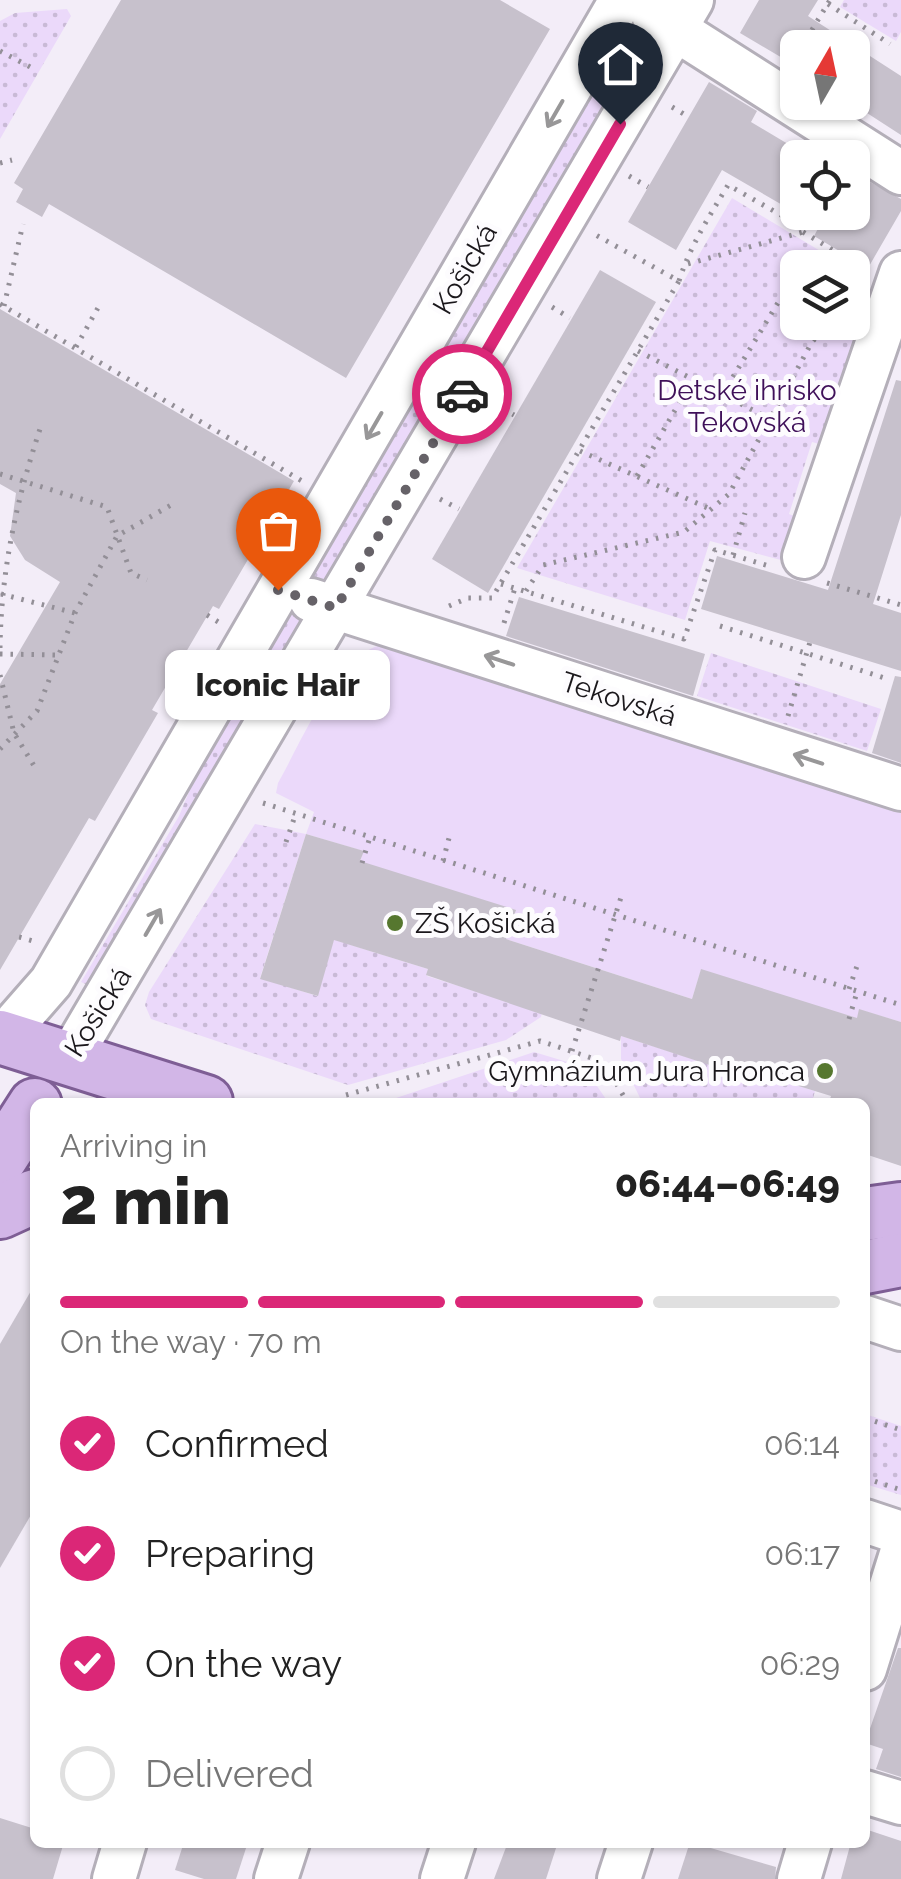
<!DOCTYPE html>
<meta charset="utf-8">
<style>
:root{--surface:#fff;--page:#f6f6f6;--text:#222;--muted:#767676;--line:#e0e0e0;--accent:#db2777}
body{margin:0;font-family:Raleway,sans-serif;background:var(--page);color:var(--text);height:100vh;display:flex;flex-direction:column;font-size:38px;white-space:nowrap}
*{box-sizing:border-box;margin:0}
p{font-size:32px;color:var(--muted)}
.icon{flex:none;width:55px;height:55px;fill:none;stroke:currentColor;stroke-width:2;stroke-linecap:round;stroke-linejoin:round}
.map{position:relative;flex:1;overflow:hidden}
.panel{position:absolute;left:30px;top:1098px;width:840px;height:750px;display:flex;flex-direction:column;background:var(--surface);border-radius:15px;box-shadow:0 2px 8px #0004}
.panel>*{flex:none}
.needle{width:65px;rotate:9deg}
.buttons{position:absolute;left:780px;top:30px;display:grid;gap:20px}
.buttons a{display:grid;place-items:center;width:90px;height:90px;border-radius:15px;background:var(--surface);box-shadow:0 2px 8px #0004;font-size:50px}
.pin{position:absolute;display:grid;place-items:center;width:85px;height:85px;color:#fff;margin:-102px -42px;border-radius:50% 50% 50% 0;rotate:-45deg;box-shadow:0 0 10px #0007}
.pin .icon{rotate:45deg}
.courier{position:absolute;display:grid;place-items:center;width:100px;height:100px;margin:-50px;border:8px solid #db2777;border-radius:50%;background:#fff;color:#222;box-shadow:0 2px 12px #0007}
.bubble{position:absolute;height:70px;border-radius:15px;background:var(--surface);box-shadow:0 2px 8px #0004;font-size:32px;font-weight:800;line-height:70px;text-align:center}
.overview em{font-style:normal;font-weight:800}
.overview div{display:flex;flex-direction:column-reverse}
.overview{display:flex;align-items:center;justify-content:space-between;height:170px;padding:0 30px}
h1{font-size:65px;font-weight:800;line-height:75px}
.bar{display:grid;grid-template-columns:repeat(4,1fr);gap:15px 10px;align-content:center;height:120px;padding:0 30px}
.bar i{height:12px;border-radius:8px;background:var(--line)}
.bar .current{background:var(--accent)}
.bar p{grid-column:span 4}
ol{padding:0 30px;list-style:none}
li{display:flex;align-items:center;gap:30px;height:110px}
li p{margin-inline-start:auto}
li .icon{padding:10px;border-radius:50%;background:var(--accent);color:#fff;stroke-width:4}
li:last-child{color:var(--muted)}
li i{width:55px;height:55px;border:5px solid var(--line);border-radius:50%}
.map>svg:first-child{display:block}
.grass{fill:url(#grass-dots)}
.pitch{fill:#ebd9fa}
.building{fill:#c7c1cc}
.lines{fill:none;stroke-linecap:round;stroke-linejoin:round}
.minor-casing{stroke:#b4afb9;stroke-width:48}
.major-casing{stroke:#7e5e95;stroke-width:58}
.path{stroke:#938f97;stroke-width:5;stroke-dasharray:2.5 8;stroke-linecap:butt}
.minor{stroke:#fff;stroke-width:42}
.major{stroke:#d2b6e7;stroke-width:52}
.oneway{stroke:#989798}
.done{stroke:#666268;stroke-width:10;stroke-dasharray:0 18}
.route{stroke:#db2777;stroke-width:12}
.poi-dot{fill:#56772f;stroke:#fdfcfe;stroke-width:4}
.labels{text-anchor:middle;dominant-baseline:central;stroke-width:10;stroke-linejoin:round;paint-order:stroke}
.street-label{font-size:28px;fill:#1a171b;stroke:#fdfcfe}
.park-label{font-size:28px;fill:#3f1059;stroke:#fdfcfe}
.poi-label{font-size:28px;fill:#1a171b;stroke:#fdfcfe;text-anchor:start}
</style>
<div class="map">
<svg width="901" height="1879" viewBox="0 0 901 1879">
<defs>
<pattern id="grass-dots" width="8" height="8" patternUnits="userSpaceOnUse" patternTransform="scale(2.5)"><rect width="8" height="8" fill="#ebd9fa"/><path d="M2 2h.1M6 6h.1" fill="none" stroke="#c9bad6" stroke-width="1.8" stroke-linecap="round"/></pattern>
</defs>
<rect width="100%" height="100%" fill="#f3edf8"/>
<g class="grass">
<path d="M844,0H901V32L896,41L840,7Z"/>
<path d="M67,9L71,16L0,139V21L15,13Z"/>
<path d="M625,32L642,38L643,51L333,585L310,589L307,569Z"/>
<path d="M732,198L847,267L798,268V322H852L853,271L872,293L830,447L812,442L789,514L807,521L792,563L710,541L685,620L517,568Z"/>
<path d="M283,614L294,615L302,622L95,988L81,982L179,816L221,715Z"/>
<path d="M711,653L881,709L867,751L697,696Z"/>
<path d="M255,824L306,834L260,978L317,996L335,935L351,945L428,969L427,976L542,1012L541,1017L506,1040L348,1085L151,1019L145,1005L149,992Z"/>
<path d="M621,1036L737,1073L740,1068L815,1091L812,1102H642L621,1059Z"/>
<path d="M534,1052L584,1067L608,1102L393,1099Z"/>
<path d="M865,1414L901,1426V1495L865,1484Z"/>
</g>
<path class="pitch" d="M381,645L901,813V1022L860,1010L856,1021L701,970L692,999L506,939L515,910L360,863L363,851L306,834L314,812L276,793L278,783C300,745 337,655 381,645Z"/>
<g class="building">
<path d="M121,0H500L550,29L346,378L49,204L42,217L16,202L23,189L14,183Z"/>
<path d="M759,0H818L808,16L901,76V135L850,102H859L852,99V48H790L784,59L740,33Z"/>
<path d="M709,82L757,111L751,122L798,150V214L722,170L676,250L628,222Z"/>
<path d="M852,172L901,199V211L868,268L814,236L827,212H852Z"/>
<path d="M600,270L656,302L488,593L432,559Z"/>
<path d="M0,309L294,481L219,609L213,606L152,710L158,713L95,821L89,818L0,970V684L60,582L25,560L10,536L16,493L0,484Z"/>
<path d="M896,380L901,381V515L873,604L901,613V671L701,609L717,556L828,590Z"/>
<path d="M519,597L705,654L693,696L506,636Z"/>
<path d="M895,676L901,677V763L872,753Z"/>
<path d="M306,834L364,851L360,861L516,910L506,939L692,999L701,969L857,1018L859,1009L901,1022V1166L865,1154V1102H829L831,1096L740,1068L737,1074L621,1036L620,1041L426,975L428,969L334,940L318,996L260,979Z"/>
<path d="M35,1284V1508L0,1568V1344Z"/>
<path d="M898,1648H901V1777L876,1769L883,1749L865,1743Z"/>
<path d="M0,1818L35,1829V1842H64L53,1879H0Z"/>
<path d="M865,1829L901,1841V1879H841L851,1842H865Z"/>
<path d="M184,1842H248L236,1879H204L175,1870Z"/>
<path d="M508,1842H558L546,1879H494Z"/>
<path d="M690,1842L776,1867L775,1879H678Z"/>
</g>
<g class="lines">
<defs>
<g id="minor">
<path d="M653,15L901,173"/>
<path d="M804,557L901,273"/>
<path d="M311,600L901,789"/>
<path d="M2,1038L51,982L621,0"/>
<path d="M69,1059L692,0"/>
<path d="M865,1317L901,1329"/>
<path d="M865,1521L901,1533"/>
<path d="M865,1669L901,1554"/>
<path d="M865,1792L901,1803"/>
<path d="M114,1879L125,1842"/>
<path d="M276,1879L288,1842"/>
<path d="M442,1879L454,1842"/>
<path d="M619,1879L631,1842"/>
<path d="M799,1879L810,1842"/>
</g>
<g id="major">
<path d="M0,1037L206,1102"/>
<path d="M0,1159L35,1105"/>
<path d="M0,1212L35,1196"/>
<path d="M865,1214L901,1209"/>
<path d="M865,1267L901,1260"/>
</g>
</defs>
<use href="#minor" class="minor-casing"/>
<use href="#major" class="major-casing"/>
<g class="path">
<path d="M828,4L890,44"/>
<path d="M801,48L830,0"/>
<path d="M0,51L34,69"/>
<path d="M672,107L689,117"/>
<path d="M0,163L12,160"/>
<path d="M629,176L648,187"/>
<path d="M803,232L864,269"/>
<path d="M679,281C690,246 709,217 728,185L802,227L803,232L684,265"/>
<path d="M0,304L302,481"/>
<path d="M4,306L23,224"/>
<path d="M552,307L570,318"/>
<path d="M76,347L99,306"/>
<path d="M638,351L772,420"/>
<path d="M722,395L779,301"/>
<path d="M494,404L514,415"/>
<path d="M580,451L710,509"/>
<path d="M0,474L107,507L131,573L147,580"/>
<path d="M637,476L693,379"/>
<path d="M440,499L459,509"/>
<path d="M733,555L745,513"/>
<path d="M827,583L901,605"/>
<path d="M501,584L684,639L715,550L769,566"/>
<path d="M526,591L543,565L684,532L729,494L812,342L830,322"/>
<path d="M1,594L75,613"/>
<path d="M449,606L468,598H492L679,281L594,234"/>
<path d="M207,615L220,623"/>
<path d="M504,623L515,588"/>
<path d="M720,626L888,679"/>
<path d="M0,648C1,570 17,497 42,423"/>
<path d="M0,654L59,655"/>
<path d="M0,675L14,733L36,769"/>
<path d="M788,716L810,642"/>
<path d="M0,749L37,711L75,613L117,536L171,505"/>
<path d="M263,803L901,1005"/>
<path d="M286,842L296,813"/>
<path d="M443,861L449,838"/>
<path d="M362,863L370,837"/>
<path d="M19,937L33,941"/>
<path d="M849,989L857,966"/>
<path d="M849,1019L857,992"/>
<path d="M572,1051L623,891"/>
<path d="M346,1095L540,1041L604,1062L627,1102"/>
<path d="M865,1418L901,1430"/>
<path d="M865,1478L901,1490"/>
</g>
<use href="#minor" class="minor"/>
<use href="#major" class="major"/>
</g>
<defs><path id="oneway-shaft" d="M-6 0H5M1.5-3L5.5 0L1.5 3" fill="none" stroke-width="1.6" stroke-linecap="round" stroke-linejoin="round" transform="scale(2.5)"/></defs>
<g class="oneway">
<use href="#oneway-shaft" transform="translate(555 114) rotate(120)"/>
<use href="#oneway-shaft" transform="translate(374 426) rotate(120)"/>
<use href="#oneway-shaft" transform="translate(499 660) rotate(-162)"/>
<use href="#oneway-shaft" transform="translate(808 759) rotate(-162)"/>
<use href="#oneway-shaft" transform="translate(153 922) rotate(-60)"/>
</g>
<g class="lines">
<path class="done" d="M278,590L336,608L462,394"/>
<path class="route" d="M462,394L620,124"/>
</g>
<g class="poi-dot">
<circle cx="395" cy="923" r="10"/>
<circle cx="825" cy="1071" r="10"/>
</g>
<g class="labels">
<g class="street-label">
<text transform="translate(465 269) rotate(-60)">Košická</text>
<text transform="translate(619 699) rotate(18)">Tekovská</text>
<text transform="translate(98 1012) rotate(-58)">Košická</text>
</g>
<g class="park-label">
<text x="747" y="390">Detské ihrisko<tspan x="747" dy="32">Tekovská</tspan></text>
</g>
<g class="poi-label">
<text x="415" y="923">ZŠ Košická</text>
<text x="805" y="1071" text-anchor="end">Gymnázium Jura Hronca</text>
</g>
</g>
</svg>
<div class="buttons">
<a><svg class="needle" viewBox="-14 -14 28 28"><path d="M0-13l5 13h-10z" fill="#e53935"/><path d="M0 13l5-13h-10z" fill="#767676"/></svg></a>
<a><svg class="icon" aria-label="locate" viewBox="0 0 24 24"><circle cx="12" cy="12" r="6"/><path d="M12 2v4M12 18v4M2 12h4M18 12h4"/></svg></a>
<a><svg class="icon" aria-label="layers" viewBox="0 0 24 24"><path d="M12 4l9 5-9 5-9-5zM3 14l9 5 9-5"/></svg></a>
</div>
<div class="pin" style="left:278px;top:590px;background:#ea580c"><svg class="icon" aria-label="bag" viewBox="0 0 24 24"><path d="M5 8h14l-1 12H6zM9 8a3 3 0 0 1 6 0"/></svg></div>
<div class="pin" style="left:620px;top:124px;background:#1f2937"><svg class="icon" aria-label="home" viewBox="0 0 24 24"><path d="M3 11l9-7 9 7M6 9v11h12V9"/></svg></div>
<div class="courier" style="left:462px;top:394px"><svg class="icon" aria-label="car" viewBox="0 0 24 24"><path d="M5 17H2v-5l4-1 3-4h7l3 4 3 1v5h-3M9 17h6M6 11h13"/><circle cx="7" cy="17" r="2"/><circle cx="17" cy="17" r="2"/></svg></div>
<div class="bubble" style="left:165px;top:650px;width:225px">Iconic Hair</div>
<section class="panel">
<div class="overview"><div><h1>2 min</h1><p>Arriving in</p></div><em>06:44–06:49</em></div>
<div class="bar"><i class="current"></i><i class="current"></i><i class="current"></i><i></i><p>On the way · 70 m</p></div>
<ol>
<li><svg class="icon" aria-label="check" viewBox="0 0 24 24"><path d="M5 12l5 5 9-10"/></svg>Confirmed<p>06:14</p></li>
<li><svg class="icon" aria-label="check" viewBox="0 0 24 24"><path d="M5 12l5 5 9-10"/></svg>Preparing<p>06:17</p></li>
<li><svg class="icon" aria-label="check" viewBox="0 0 24 24"><path d="M5 12l5 5 9-10"/></svg>On the way<p>06:29</p></li>
<li><i></i>Delivered</li>
</ol>
</section>
</div>
